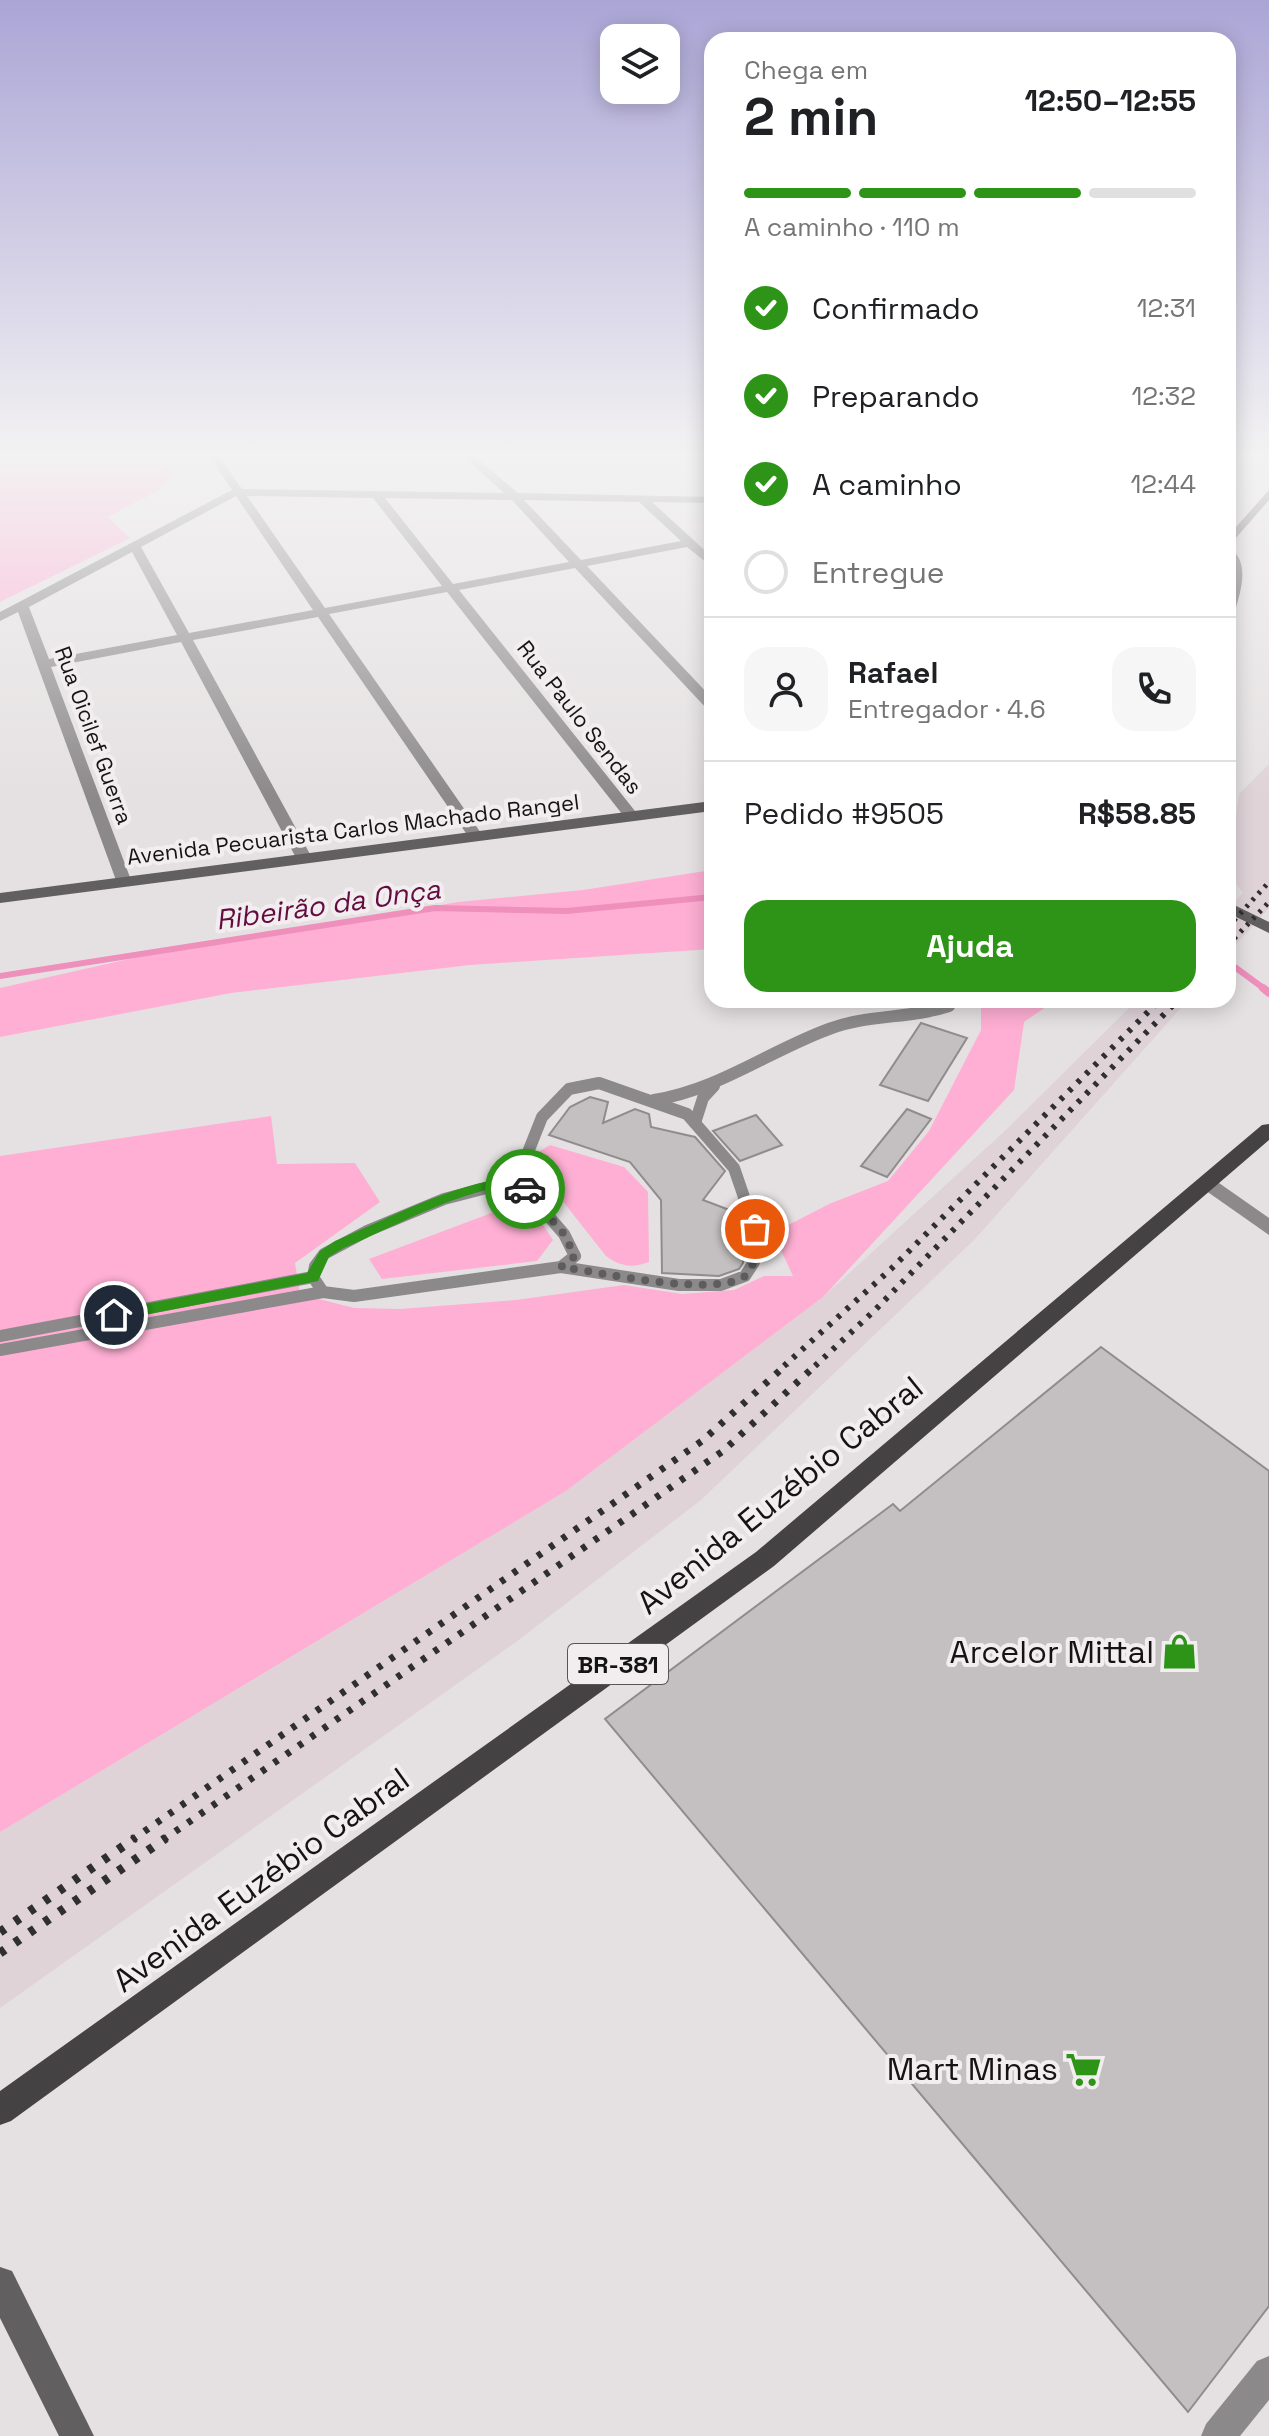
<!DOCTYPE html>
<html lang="pt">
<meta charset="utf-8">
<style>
:root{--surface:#fff;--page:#f6f6f6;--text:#202124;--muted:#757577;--line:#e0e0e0;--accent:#2d9418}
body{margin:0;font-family:"Space Grotesk",sans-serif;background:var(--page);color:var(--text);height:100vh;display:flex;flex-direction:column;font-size:30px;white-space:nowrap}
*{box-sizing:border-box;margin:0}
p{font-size:26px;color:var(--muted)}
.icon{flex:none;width:44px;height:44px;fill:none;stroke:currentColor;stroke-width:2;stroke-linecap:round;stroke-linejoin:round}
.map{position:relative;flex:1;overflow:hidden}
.side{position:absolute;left:704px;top:32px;width:532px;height:976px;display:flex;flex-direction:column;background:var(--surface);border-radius:24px;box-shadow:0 4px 20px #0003}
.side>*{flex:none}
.fabs{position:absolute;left:600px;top:24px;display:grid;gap:16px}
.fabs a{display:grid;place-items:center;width:80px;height:80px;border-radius:16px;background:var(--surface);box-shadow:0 4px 20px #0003;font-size:40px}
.pin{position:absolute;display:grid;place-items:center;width:68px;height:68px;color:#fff;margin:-34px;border:4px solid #fff;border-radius:50%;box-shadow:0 2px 8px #0007}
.courier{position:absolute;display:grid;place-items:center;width:80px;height:80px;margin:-40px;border:6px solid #2d9418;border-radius:50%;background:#fff;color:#222;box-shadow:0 2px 10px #0007}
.headline em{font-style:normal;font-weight:700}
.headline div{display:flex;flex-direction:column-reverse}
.headline{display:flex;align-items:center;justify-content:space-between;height:136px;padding:0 40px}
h1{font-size:52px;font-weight:700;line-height:60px}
.bar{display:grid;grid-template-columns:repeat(4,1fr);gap:12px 8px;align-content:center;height:96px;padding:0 40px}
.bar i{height:10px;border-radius:6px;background:var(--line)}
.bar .active{background:var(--accent)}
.bar p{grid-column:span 4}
.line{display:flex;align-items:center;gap:20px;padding:0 40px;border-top:2px solid var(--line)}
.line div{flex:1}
.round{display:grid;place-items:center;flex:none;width:84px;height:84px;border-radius:24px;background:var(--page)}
ol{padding:0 40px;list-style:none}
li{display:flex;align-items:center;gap:24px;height:88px}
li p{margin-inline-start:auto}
li .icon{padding:8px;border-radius:50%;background:var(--accent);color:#fff;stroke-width:4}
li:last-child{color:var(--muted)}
li i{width:44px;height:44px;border:4px solid var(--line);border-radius:50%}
.action{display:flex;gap:16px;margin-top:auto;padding:16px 40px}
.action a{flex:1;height:92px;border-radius:24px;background:var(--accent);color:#fff;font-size:32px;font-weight:700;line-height:92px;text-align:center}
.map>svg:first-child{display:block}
.built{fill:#dfd3d8}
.green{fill:#feafd3}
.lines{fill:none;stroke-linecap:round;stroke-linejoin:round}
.stream-far1{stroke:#ef8fbc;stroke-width:6}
.stream{stroke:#ef8fbc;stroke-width:8}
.building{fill:#c4c0c1;stroke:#908c8e;stroke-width:2}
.lane{stroke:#8b898a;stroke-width:12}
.street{fill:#8b898a;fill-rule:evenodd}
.secondary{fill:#625f60;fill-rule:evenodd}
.primary{fill:#454243;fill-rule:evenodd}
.rail-far3{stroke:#302f2f;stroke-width:5;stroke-dasharray:3 6;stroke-linecap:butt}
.rail-far2{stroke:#302f2f;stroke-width:6;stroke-dasharray:4 8;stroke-linecap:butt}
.rail-far1{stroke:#302f2f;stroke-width:7;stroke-dasharray:5 10;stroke-linecap:butt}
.rail{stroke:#302f2f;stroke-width:9;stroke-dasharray:6 12;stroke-linecap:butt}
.route{fill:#2d9418}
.done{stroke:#5e5c5c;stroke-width:8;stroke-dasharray:0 14.4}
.labels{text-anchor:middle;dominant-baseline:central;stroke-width:8;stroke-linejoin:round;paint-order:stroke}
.far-street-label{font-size:22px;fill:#151414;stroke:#f2eef0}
.shield{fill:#f2eef0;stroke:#575556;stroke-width:2}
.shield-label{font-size:24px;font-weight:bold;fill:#151414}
.water-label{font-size:28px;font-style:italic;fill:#620c3f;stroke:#f2eef0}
.near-street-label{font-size:32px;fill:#151414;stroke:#f2eef0}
.near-poi-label{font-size:32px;fill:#151414;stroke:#f2eef0;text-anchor:end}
</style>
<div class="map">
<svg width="1269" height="2436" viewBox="0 0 1269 2436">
<rect width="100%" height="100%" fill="#e5e1e2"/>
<g class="built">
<path d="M1269,764V908L1228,954V908L1243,893L1228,873L1239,794Z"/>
<path d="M1137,1000H1188L974,1240L701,1500L516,1642L0,2008V1832L566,1491L823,1297L1008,1128Z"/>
</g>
<g class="green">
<path d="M0,463L163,464L174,475L156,492L107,517L130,538L0,602Z"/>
<path d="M712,870V949L470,965L231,993L0,1037V988L138,957L458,902L583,890Z"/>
<path d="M981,1000H1056L1024,1022L1014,1090L823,1297L566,1491L0,1832V1156L271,1116L277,1164L355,1163L380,1202L295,1263L301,1299H319L354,1308L400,1309L516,1300L624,1285L682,1294L734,1290L764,1276H793L773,1233L829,1204L888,1181L929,1131L981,1030Z"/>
<path d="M550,1145L624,1167L648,1192L649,1262C632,1268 621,1267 606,1256L535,1166L532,1156Z"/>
<path d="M510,1206L535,1213L553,1240L537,1261L382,1279L369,1259Z"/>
</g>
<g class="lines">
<g class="stream-far1">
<path d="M1228,962L1266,990"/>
<path d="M0,976L435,908L567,911L712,897"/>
</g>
<path class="stream" d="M1263,988L1269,993"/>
</g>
<g class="building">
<path d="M921,1023L967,1038L928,1101L880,1085Z"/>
<path d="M590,1097L608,1102L603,1123L635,1109L649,1114L651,1127L695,1137L725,1171L703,1200L740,1214L743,1263L739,1269L719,1276L662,1273L661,1200L630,1162L549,1135L570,1107Z"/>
<path d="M907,1109L931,1119L887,1177L861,1166Z"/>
<path d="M756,1115L782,1145L740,1161L713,1131Z"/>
<path d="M1101,1347L1269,1471V2306L1188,2412L605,1719L893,1504L900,1511Z"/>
</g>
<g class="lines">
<g class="lane">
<path d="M654,1100C718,1090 769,1051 829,1029C868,1014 910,1019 949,1006V1000"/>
<path d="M695,1123L703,1098L714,1086"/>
<path d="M517,1180L542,1117L569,1089L599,1083L687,1114L734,1168L755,1229L754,1262L745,1276L721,1285H679L561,1267"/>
<path d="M517,1180L564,1234L575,1256L561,1267L354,1296L323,1292L313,1277L315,1266L324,1254L367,1231L444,1199Z"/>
<path d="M0,1336L313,1277"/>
<path d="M0,1350L323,1292"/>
</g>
<g class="street">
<path d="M209,456H219L242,489L504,493L463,456H474L518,493L712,497V503L652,502L712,557V567L687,547L587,566L712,698V710L707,709L575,568L459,590L639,816L631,821L626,819L447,592L329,614L483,836L475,841L470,839L318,617L193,640L311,856L303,861L295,856L181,642L51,667L131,880L129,883H117L18,612L0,621V612L232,490ZM236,496L313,610L189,633L141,547ZM247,496L373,498L442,586L325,608ZM385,498L512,500L569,562L453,584ZM524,500L639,502L681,541L581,560ZM132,552L177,635L49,659L29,607Z"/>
<path d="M1209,1176L1269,1218V1235L1202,1188L1199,1183Z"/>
<path d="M1269,2356V2400L1240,2436H1201L1206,2424L1257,2361Z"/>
</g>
<g class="secondary">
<path d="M1269,490V500L1228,547C1252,561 1240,593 1234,614L1228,618V590L1232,576L1228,566V536Z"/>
<path d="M712,801V811L0,903V893Z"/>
<path d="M1228,902L1269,922V933L1228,913Z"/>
<path d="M0,2267L12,2271L94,2436H59L0,2318Z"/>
</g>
<path class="primary" d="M1269,1124V1140L774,1566L11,2121L0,2125V2091L756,1552L1262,1125Z"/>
<g class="rail-far3">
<path d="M1228,927L1269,882"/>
<path d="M1228,945L1269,902"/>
</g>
<g class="rail-far2">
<path d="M784,1366L891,1269L1160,1000"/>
<path d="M815,1366L875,1310L1178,1000"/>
</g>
<g class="rail-far1">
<path d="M132,1840L702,1441L787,1364"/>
<path d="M163,1840L723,1451L817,1364"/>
</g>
<g class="rail">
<path d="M0,1932L135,1838"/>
<path d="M0,1953L166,1838"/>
</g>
</g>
<linearGradient id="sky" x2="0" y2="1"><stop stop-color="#aba5d6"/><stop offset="0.57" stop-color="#f3f2f2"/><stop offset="1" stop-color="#f3f2f2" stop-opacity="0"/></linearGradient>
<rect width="1269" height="797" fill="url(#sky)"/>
<path class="route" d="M517,1176L530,1186V1193H521L514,1185C455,1192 398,1225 344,1248L329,1257L318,1281L114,1321L108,1315L114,1310L307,1273L320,1251L335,1241C393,1216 454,1183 517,1176Z"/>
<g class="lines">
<path class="done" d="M525,1189L564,1234L575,1256L561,1267C599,1272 716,1298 745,1276C757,1267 755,1244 755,1229"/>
</g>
<defs>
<symbol id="shop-bare" viewBox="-9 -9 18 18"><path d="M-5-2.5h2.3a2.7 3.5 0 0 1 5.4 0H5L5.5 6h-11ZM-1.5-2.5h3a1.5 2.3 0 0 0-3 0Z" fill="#2d9418" stroke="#f2eef0" stroke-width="2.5" paint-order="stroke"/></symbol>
<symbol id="supermarket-bare" viewBox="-9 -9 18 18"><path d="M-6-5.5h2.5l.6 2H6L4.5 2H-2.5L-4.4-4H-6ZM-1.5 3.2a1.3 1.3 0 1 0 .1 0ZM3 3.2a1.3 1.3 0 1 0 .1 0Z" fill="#2d9418" stroke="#f2eef0" stroke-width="2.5" paint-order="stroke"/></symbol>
</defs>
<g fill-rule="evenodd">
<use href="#shop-bare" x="1154" y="1626" width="51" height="51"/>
<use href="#supermarket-bare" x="1058" y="2044" width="51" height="51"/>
</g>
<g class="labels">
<g class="far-street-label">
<text transform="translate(580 717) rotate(52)">Rua Paulo Sendas</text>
<text transform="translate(94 735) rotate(70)">Rua Oicilef Guerra</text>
<text transform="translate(353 829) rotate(-7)">Avenida Pecuarista Carlos Machado Rangel</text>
</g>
<rect class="shield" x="568" y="1644" width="100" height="40" rx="6"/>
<g class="shield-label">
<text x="618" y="1664">BR-381</text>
</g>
<g class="water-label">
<text transform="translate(328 904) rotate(-8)">Ribeirão da Onça</text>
</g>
<g class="near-street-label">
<text transform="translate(780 1495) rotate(-39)">Avenida Euzébio Cabral</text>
<text transform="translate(261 1880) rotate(-36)">Avenida Euzébio Cabral</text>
</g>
<g class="near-poi-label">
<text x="1154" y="1652">Arcelor Mittal</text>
<text x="1058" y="2069">Mart Minas</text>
</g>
</g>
</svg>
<div class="fabs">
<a><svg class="icon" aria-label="layers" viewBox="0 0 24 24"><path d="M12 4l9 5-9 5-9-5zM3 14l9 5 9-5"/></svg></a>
</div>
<div class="pin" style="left:755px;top:1229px;background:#ea580c"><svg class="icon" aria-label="bag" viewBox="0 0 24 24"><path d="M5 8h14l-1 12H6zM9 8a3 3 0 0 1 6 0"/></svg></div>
<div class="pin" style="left:114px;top:1315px;background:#1f2937"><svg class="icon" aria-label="home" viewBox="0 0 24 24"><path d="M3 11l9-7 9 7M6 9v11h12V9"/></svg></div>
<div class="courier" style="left:525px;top:1189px"><svg class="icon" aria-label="car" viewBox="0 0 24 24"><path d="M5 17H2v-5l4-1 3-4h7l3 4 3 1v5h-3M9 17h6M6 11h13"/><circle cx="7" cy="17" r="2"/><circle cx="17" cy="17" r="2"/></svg></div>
<section class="side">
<div class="headline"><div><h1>2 min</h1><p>Chega em</p></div><em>12:50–12:55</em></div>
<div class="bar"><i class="active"></i><i class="active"></i><i class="active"></i><i></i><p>A caminho · 110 m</p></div>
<ol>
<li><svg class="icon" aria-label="check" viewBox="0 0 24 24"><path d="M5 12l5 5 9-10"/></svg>Confirmado<p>12:31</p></li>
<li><svg class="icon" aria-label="check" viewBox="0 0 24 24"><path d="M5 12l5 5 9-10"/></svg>Preparando<p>12:32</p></li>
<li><svg class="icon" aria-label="check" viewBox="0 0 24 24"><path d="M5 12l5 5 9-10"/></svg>A caminho<p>12:44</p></li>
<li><i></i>Entregue</li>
</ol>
<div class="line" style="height:144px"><a class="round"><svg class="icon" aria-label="person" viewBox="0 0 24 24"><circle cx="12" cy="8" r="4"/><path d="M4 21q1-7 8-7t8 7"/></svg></a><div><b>Rafael</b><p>Entregador · 4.6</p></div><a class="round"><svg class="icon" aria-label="phone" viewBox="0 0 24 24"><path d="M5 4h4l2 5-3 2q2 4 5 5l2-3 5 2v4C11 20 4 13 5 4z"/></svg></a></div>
<div class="line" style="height:104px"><div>Pedido #9505</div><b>R$58.85</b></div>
<div class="action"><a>Ajuda</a></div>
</section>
</div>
